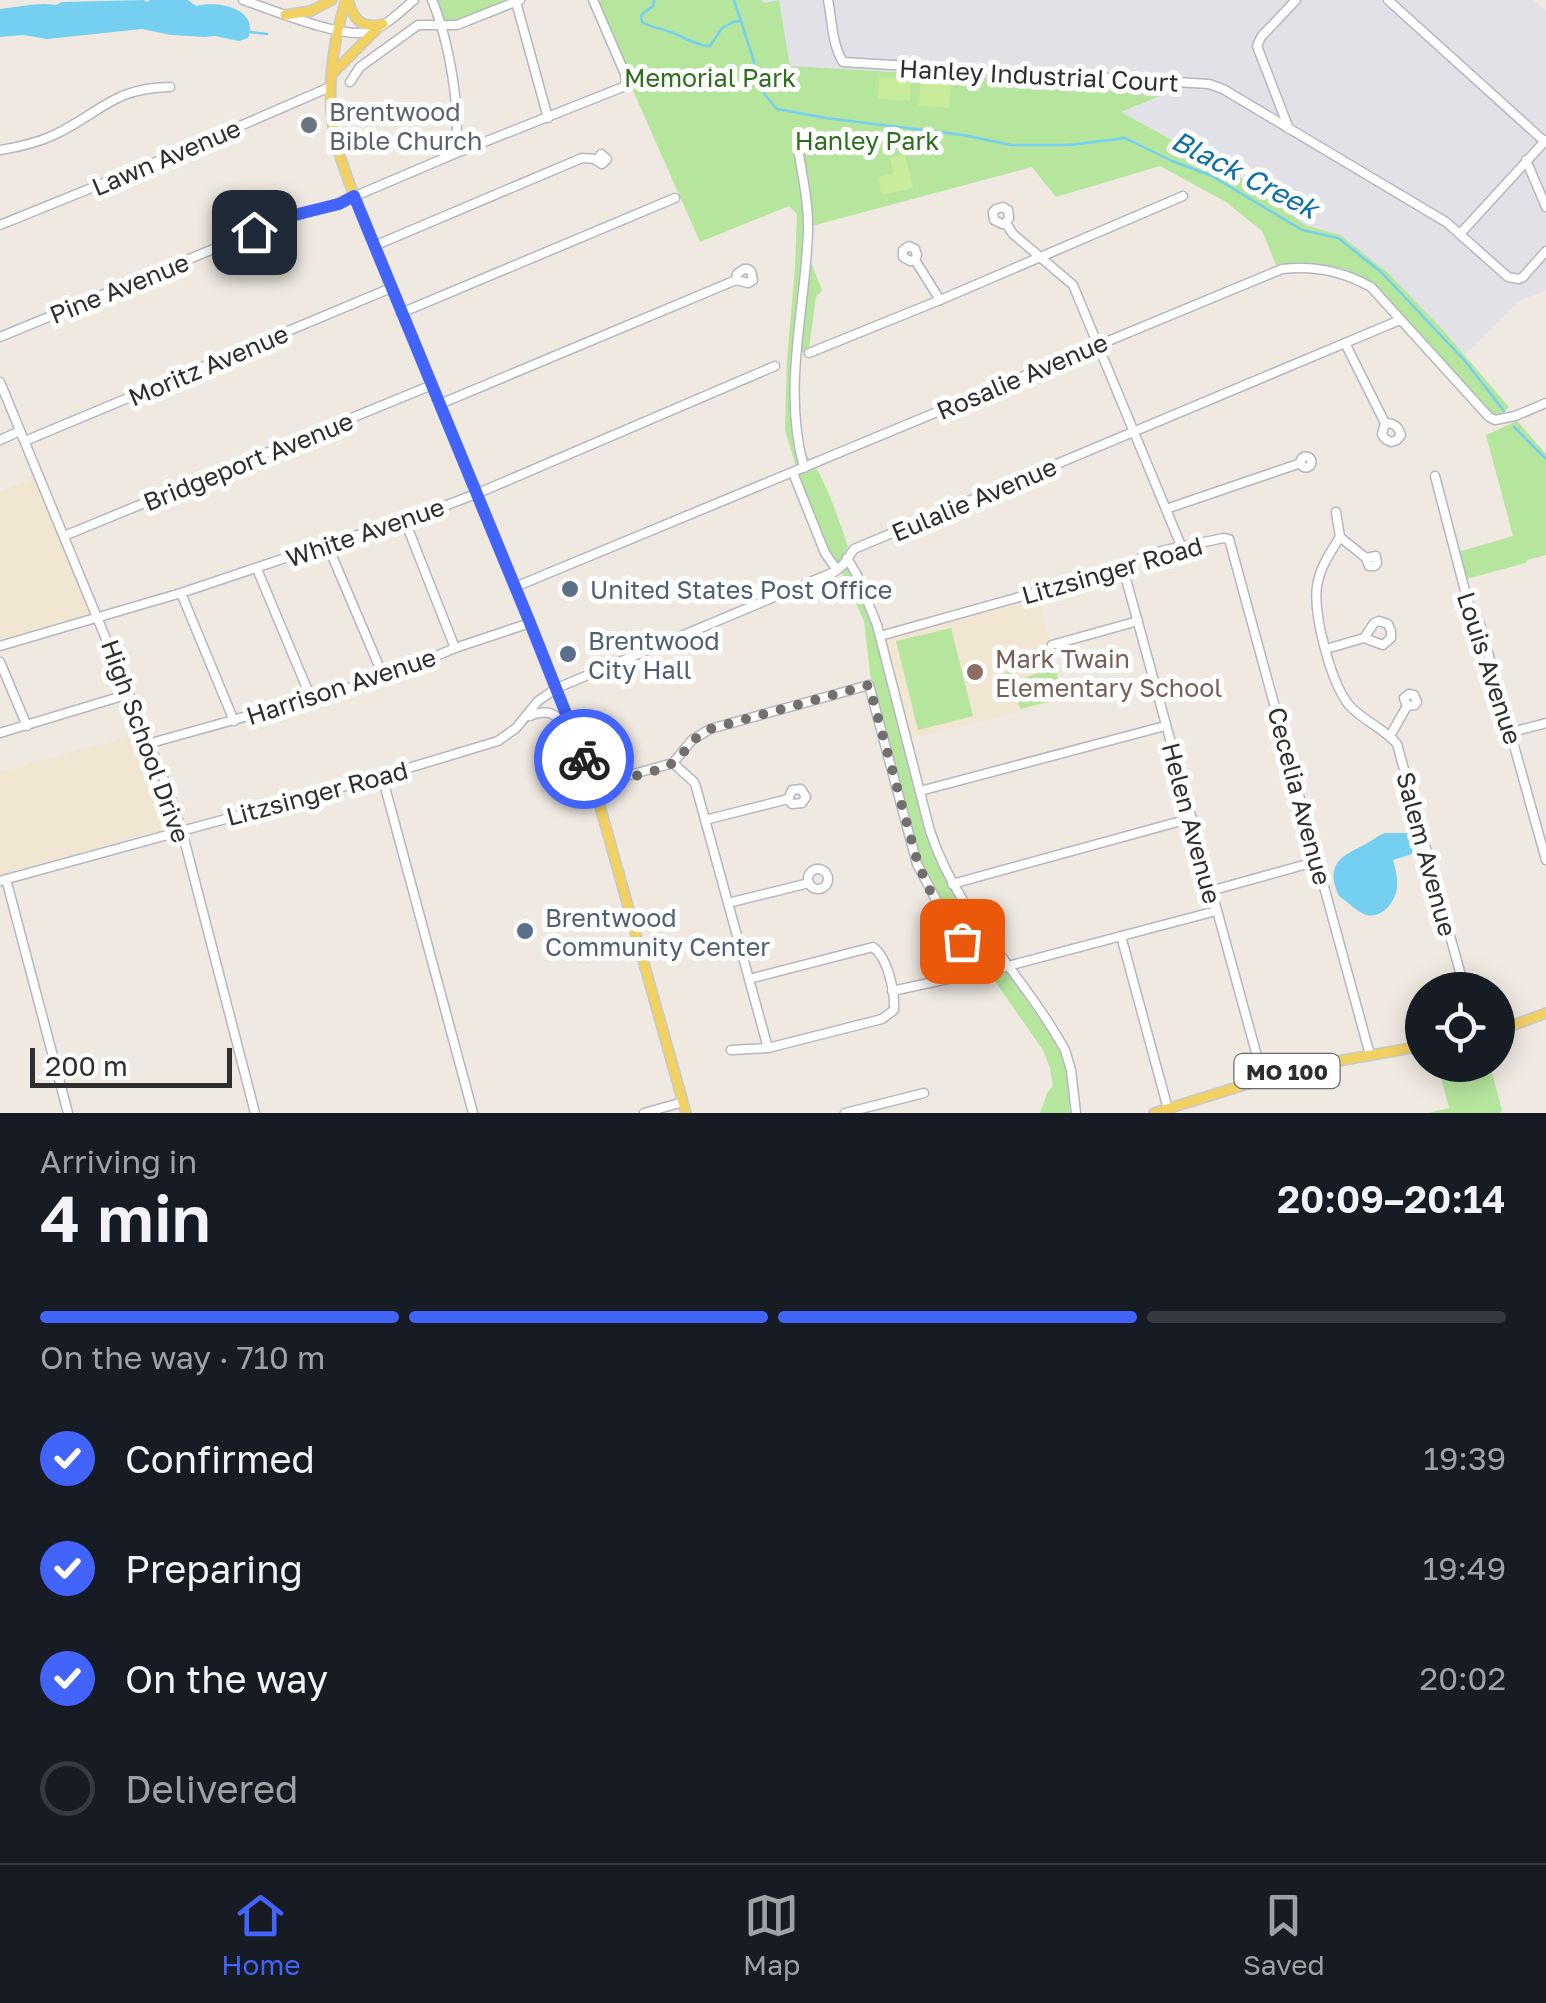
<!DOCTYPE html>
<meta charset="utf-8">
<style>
:root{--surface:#171b24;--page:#242831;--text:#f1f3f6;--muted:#9ea1a6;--line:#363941;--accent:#4264fb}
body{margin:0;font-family:"Golos Text",sans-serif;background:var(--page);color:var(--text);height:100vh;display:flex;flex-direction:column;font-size:38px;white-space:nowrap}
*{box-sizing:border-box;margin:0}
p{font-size:32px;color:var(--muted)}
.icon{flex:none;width:55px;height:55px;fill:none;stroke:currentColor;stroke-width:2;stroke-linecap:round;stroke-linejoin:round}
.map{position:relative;height:1113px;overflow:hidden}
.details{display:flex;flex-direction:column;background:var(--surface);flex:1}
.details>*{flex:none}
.fabs{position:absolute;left:1405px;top:972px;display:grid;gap:20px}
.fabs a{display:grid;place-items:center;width:110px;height:110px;border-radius:50%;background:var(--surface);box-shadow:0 5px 25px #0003;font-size:50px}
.scale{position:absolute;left:30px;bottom:25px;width:202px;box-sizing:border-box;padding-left:10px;border:5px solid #2e2e2e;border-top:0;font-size:28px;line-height:35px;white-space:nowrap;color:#2e2e2e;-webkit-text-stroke:8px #fff;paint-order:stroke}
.pin{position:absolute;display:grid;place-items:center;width:85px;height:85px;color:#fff;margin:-42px;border-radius:20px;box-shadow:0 5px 15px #0006}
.courier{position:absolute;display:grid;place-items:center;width:100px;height:100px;margin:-50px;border:8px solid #4264fb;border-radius:50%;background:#fff;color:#222;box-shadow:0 2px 12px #0007}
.overview em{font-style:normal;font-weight:600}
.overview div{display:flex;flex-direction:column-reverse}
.overview{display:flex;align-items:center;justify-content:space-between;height:170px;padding:0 40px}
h1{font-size:65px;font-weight:600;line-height:75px}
.bar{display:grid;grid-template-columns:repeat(4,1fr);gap:15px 10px;align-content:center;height:120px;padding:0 40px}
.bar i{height:12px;border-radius:8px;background:var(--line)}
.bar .active{background:var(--accent)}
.bar p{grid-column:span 4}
ol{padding:0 40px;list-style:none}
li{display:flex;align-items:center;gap:30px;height:110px}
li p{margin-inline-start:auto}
li .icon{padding:10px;border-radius:50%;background:var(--accent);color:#fff;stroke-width:4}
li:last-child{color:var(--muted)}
li i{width:55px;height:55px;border:5px solid var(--line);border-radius:50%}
.dock{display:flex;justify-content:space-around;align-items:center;height:140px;border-top:2px solid var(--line);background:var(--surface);font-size:28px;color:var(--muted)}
.dock a{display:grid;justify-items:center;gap:5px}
.dock .active{color:var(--accent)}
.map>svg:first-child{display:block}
.industrial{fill:#e3e1e8}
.education{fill:#f0e6d1}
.green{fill:#b6e59e}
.pitch{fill:#c9ec9a}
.water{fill:#75cff0}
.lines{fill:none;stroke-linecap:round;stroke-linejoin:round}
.stream{stroke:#75cff0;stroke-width:2.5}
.minor-casing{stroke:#b4b7c1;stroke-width:11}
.major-casing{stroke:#c9c9c9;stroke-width:12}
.minor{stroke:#fff;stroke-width:8}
.major{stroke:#f2d163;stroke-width:9}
.done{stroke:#726f6d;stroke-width:10;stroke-dasharray:0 18}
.route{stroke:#4264fb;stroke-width:12}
.worship-dot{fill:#6b7280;stroke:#fff;stroke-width:4}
.service-dot{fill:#5c6f8a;stroke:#fff;stroke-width:4}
.education-dot{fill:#8d6e63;stroke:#fff;stroke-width:4}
.labels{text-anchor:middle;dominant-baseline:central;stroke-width:10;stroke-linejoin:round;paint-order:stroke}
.shield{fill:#fff;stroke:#6d6d6d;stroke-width:2.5}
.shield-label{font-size:22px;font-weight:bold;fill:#2e2e2e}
.street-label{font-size:25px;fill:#2e2e2e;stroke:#fff}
.park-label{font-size:25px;fill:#2c6e1b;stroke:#fff}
.worship-label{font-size:25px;fill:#5b616d;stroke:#fff;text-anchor:start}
.service-label{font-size:25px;fill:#4e5e75;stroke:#fff;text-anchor:start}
.education-label{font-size:25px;fill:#785e54;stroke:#fff;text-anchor:start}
.water-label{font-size:28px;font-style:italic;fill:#0d6fa3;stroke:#fff}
</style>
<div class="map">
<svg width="1546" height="1113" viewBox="0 0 1546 1113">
<rect width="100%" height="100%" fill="#efe9e1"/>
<path class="industrial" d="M762,0H1534L1546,11V290L1519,301L1465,355L1442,329L1340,235L1305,225L1120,112L1176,87L789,66L779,1L763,4Z"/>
<g class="education">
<path d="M35,478L90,616L0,642V491Z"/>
<path d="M1037,596L1065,700L910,739L885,643L886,638Z"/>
<path d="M141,733L175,822V826L0,875V772Z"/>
</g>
<g class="green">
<path d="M432,0H520L443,26Z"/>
<path d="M593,0H762L764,3L779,0L790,66L1179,88L1121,112L1244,180L1305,225L1340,235L1387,272L1442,329L1509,407L1498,416L1488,410L1374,286L1347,271L1327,266L1299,263L1276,265L1262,231L1226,202L1160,166L1056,197L1032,167L808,227L805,199L802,201L803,242L822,290L816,297L809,348L796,357V420L803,453C822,465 840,524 848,547L843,556L857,582L877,637L928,836L943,873L968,916L1058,1045L1069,1080L1070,1113H1040L1047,1093L1053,1086L1050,1068L1043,1050L947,913L923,870L914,846L871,680L864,621L836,560L831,558L804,494L785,430L787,360L795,267L797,214L789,206L700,242Z"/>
<path d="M1517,421L1546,454V555L1527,560L1526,563L1466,579L1458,552L1513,536L1486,435Z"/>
<path d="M951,628L973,716L918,730L896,641Z"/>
<path d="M1055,668L1063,698L1020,709L1014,686L1009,685L1005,672L1011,671L1014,681Z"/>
<path d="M1438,1065H1490L1502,1110L1500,1113H1428L1449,1108Z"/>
</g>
<g class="pitch">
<path d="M879,77L911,79L910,101L878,99Z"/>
<path d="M921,80L951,82L949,108L919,106Z"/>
<path d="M905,154L913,188L882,195L878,177L893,174L890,158Z"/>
</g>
<g class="water">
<path d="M144,0L147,2L150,0H188L196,6C217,0 260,8 248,38L239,41L214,36L205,37L171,35L142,29L47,39L23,35L0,37V9C19,7 38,2 56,5L62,2Z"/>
<path d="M1385,833H1408L1413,838L1417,847L1412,854L1393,860C1398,878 1401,892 1388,907C1382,913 1376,917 1366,915C1357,912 1348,902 1339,896C1326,867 1337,858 1362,846C1370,842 1377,836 1385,833Z"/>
</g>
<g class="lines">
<g class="stream">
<path d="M654,0L653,6L641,15L642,22C650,27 658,28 667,31C682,35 695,46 710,46L722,28L733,22L740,21"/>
<path d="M734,0L765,95L777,109L826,118L963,135L1011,145H1069L1125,138L1172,161L1212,176L1302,230L1338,238L1381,272L1465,361L1504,411"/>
<path d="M250,32L267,34"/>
<path d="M1514,427L1546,459"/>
</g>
<defs>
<g id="minor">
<path d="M243,0C270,9 342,39 368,32C384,28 401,11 414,0"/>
<path d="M432,0C448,38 463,114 454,154"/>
<path d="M828,0C832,20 832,45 843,62L1209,84L1223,89L1446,222L1508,277L1519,279L1523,277L1546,251"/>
<path d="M1388,0L1544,141"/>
<path d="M516,2L548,118"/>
<path d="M350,82L360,67L418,25H457L520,0"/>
<path d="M1289,129L1257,46L1261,37L1296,0"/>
<path d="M798,148C802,175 809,203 808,232C805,313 782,387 804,468"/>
<path d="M0,150C19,147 37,143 54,135C101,113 112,88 170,87"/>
<path d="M601,154L607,159L602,164L597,161Z"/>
<path d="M1526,160L1546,207"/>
<path d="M1006,223L1009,218L1008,210L1003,207L996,209L993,212L994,220L1002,224L1006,223L1013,234L1073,285L1182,548"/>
<path d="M0,225L173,155L330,87"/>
<path d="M1460,234L1546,140"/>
<path d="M374,246L582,158L597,159"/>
<path d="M915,260L917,255L915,249L909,246L903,250V257L910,261L915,260L940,300"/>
<path d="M401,313L675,198"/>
<path d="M0,337L291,217L339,203L454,154L623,87L626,82L625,74L593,0"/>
<path d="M1345,343L1385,423C1394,423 1398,426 1401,435L1397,440L1391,442L1385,439L1382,434L1385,423"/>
<path d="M809,353L940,300L1183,196"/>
<path d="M0,382L167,787L182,831L255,1113"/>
<path d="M440,404L736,280L737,274L744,269H748L751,271L753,280L748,283L736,280"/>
<path d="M0,440L20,431"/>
<path d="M25,441L391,288"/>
<circle cx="1306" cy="462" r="5.5"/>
<path d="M793,473L825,553L837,570"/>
<path d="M1435,476L1468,602L1480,624L1546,860"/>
<path d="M1166,509L1301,463"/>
<path d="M1336,512L1340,537C1330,553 1320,567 1317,586C1313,615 1331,683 1349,705C1363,721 1384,728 1397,744L1465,990"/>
<path d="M405,521L455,648"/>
<path d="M64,536L432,385"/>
<path d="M1340,537L1366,558L1376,556L1377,563L1375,566H1369L1366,558"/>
<path d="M327,544L384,678"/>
<path d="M847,558L857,575L877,625L930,831C958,916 1023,974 1065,1050L1071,1070L1076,1113"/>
<path d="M1123,568L1263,1078"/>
<path d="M257,569L311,698"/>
<path d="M515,587L1282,269C1315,265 1343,271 1371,287L1489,417L1495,420L1515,416L1546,403"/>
<path d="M181,593L234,721"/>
<path d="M880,636L1123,568C1144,550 1195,545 1223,538L1229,539L1370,1055"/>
<path d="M1052,645L1138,621"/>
<path d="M0,646L181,593L327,544L405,521L476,494L775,366"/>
<path d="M1326,649L1364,638L1374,623L1379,621L1388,624L1391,631V638L1383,645L1364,638"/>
<path d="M0,662L27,726"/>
<path d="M530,716C548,708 555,714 569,727"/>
<path d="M1512,732L1546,723"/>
<path d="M0,733L129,694"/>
<path d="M1390,736L1407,706L1415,705L1417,702L1414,695L1409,694L1404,698L1407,706"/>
<path d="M151,743L384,678L455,648L530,623"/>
<path d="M673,763L694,782L696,787L768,1048"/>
<path d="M382,776L473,1113"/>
<path d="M594,785L673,763L692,740L710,729L869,685L917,864L942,911L983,971"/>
<path d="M920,791L1165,726"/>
<path d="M705,820L788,799L792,804L802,803L806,797L801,789L792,790L788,799"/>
<circle cx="818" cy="879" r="10"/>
<path d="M6,879L68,1113"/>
<path d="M0,881L382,776L498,741L516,728L538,701L557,688L834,572L843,565L854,549L1400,320"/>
<path d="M952,884L1192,818"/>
<path d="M1210,891L1318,861"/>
<path d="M728,903L809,883"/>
<path d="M1121,936L1168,1109"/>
<path d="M892,991L1008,966L1216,911"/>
<path d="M731,1050L768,1048L882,1019L894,1010C895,992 888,958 873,947L749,979"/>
<path d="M644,1113L683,1102"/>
<path d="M845,1113L924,1093"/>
</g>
<g id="major">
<path d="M346,0C332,44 325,98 336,142C340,160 348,178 354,196L530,623L594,785L686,1113"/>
<path d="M348,0C354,21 362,29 383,24"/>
<path d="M285,15L311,11L332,0"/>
<path d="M334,72L377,29"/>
<path d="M1498,1031L1546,1013"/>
<path d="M1154,1113L1299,1068L1422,1046"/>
</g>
</defs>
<use href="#minor" class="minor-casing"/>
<use href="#major" class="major-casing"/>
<use href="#minor" class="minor"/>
<use href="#major" class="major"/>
</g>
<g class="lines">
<path class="done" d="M584,759L594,785C611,781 662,772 674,762C688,750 691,738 710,729L869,685L918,864L932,895L962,941"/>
<path class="route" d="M254,232L290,216L339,204L354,196L530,623L584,759"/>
</g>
<circle class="worship-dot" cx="309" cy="125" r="10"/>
<g class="service-dot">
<circle cx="570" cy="589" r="10"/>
<circle cx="568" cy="654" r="10"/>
<circle cx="525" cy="931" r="10"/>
</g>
<circle class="education-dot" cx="975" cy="672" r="10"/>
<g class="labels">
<rect class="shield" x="1234.5" y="1054" width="105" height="34" rx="8"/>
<g class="shield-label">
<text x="1287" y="1071">MO 100</text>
</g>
<g class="street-label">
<text transform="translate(1039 75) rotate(3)">Hanley Industrial Court</text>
<text transform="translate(166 157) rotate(-23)">Lawn Avenue</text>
<text transform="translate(119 288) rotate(-22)">Pine Avenue</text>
<text transform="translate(208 365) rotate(-23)">Moritz Avenue</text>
<text transform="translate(1022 376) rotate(-23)">Rosalie Avenue</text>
<text transform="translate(248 461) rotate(-22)">Bridgeport Avenue</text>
<text transform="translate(974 499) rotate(-23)">Eulalie Avenue</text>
<text transform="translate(365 532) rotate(-19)">White Avenue</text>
<text transform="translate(1112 570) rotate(-16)">Litzsinger Road</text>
<text transform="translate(1490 668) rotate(72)">Louis Avenue</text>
<text transform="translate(341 686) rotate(-18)">Harrison Avenue</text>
<text transform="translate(146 741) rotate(70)">High School Drive</text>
<text transform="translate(317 793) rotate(-15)">Litzsinger Road</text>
<text transform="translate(1300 796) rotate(75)">Cecelia Avenue</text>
<text transform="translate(1192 823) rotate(75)">Helen Avenue</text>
<text transform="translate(1427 854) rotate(75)">Salem Avenue</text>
</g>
<g class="park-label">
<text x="710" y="77">Memorial Park</text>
<text x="867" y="140">Hanley Park</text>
</g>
<g class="worship-label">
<text x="329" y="111">Brentwood<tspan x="329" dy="29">Bible Church</tspan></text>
</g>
<g class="service-label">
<text x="590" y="589">United States Post Office</text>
<text x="588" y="640">Brentwood<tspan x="588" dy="29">City Hall</tspan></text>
<text x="545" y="917">Brentwood<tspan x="545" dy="29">Community Center</tspan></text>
</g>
<g class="education-label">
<text x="995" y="658">Mark Twain<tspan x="995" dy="29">Elementary School</tspan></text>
</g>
<g class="water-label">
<text transform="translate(1245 174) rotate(27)">Black Creek</text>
</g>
</g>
</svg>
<div class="fabs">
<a><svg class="icon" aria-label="locate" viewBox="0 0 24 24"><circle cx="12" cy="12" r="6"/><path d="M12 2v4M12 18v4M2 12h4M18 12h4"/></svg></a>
</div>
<div class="scale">200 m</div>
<div class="pin" style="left:962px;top:941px;background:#ea580c"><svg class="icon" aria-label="bag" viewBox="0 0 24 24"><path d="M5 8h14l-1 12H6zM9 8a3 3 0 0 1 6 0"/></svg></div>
<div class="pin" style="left:254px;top:232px;background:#1f2937"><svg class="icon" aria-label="home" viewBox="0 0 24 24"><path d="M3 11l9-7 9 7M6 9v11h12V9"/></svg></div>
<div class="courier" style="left:584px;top:759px"><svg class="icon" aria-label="bike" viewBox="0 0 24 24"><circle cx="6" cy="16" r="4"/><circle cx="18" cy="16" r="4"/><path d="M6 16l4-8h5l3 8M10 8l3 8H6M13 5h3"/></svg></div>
</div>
<section class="details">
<div class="overview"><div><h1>4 min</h1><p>Arriving in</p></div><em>20:09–20:14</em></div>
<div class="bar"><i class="active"></i><i class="active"></i><i class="active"></i><i></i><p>On the way · 710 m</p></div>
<ol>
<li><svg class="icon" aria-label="check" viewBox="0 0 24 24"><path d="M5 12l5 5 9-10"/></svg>Confirmed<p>19:39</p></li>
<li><svg class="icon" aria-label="check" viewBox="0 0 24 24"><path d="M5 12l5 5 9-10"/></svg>Preparing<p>19:49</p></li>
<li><svg class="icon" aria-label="check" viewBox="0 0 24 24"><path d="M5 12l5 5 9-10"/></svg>On the way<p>20:02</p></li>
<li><i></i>Delivered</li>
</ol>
</section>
<nav class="dock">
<a class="active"><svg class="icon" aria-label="home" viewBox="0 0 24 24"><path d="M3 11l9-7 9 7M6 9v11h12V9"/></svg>Home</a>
<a><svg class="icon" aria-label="map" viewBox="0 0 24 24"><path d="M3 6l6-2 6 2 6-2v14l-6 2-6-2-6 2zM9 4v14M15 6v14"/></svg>Map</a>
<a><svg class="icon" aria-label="saved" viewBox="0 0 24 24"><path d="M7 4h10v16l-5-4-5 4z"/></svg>Saved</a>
</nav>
